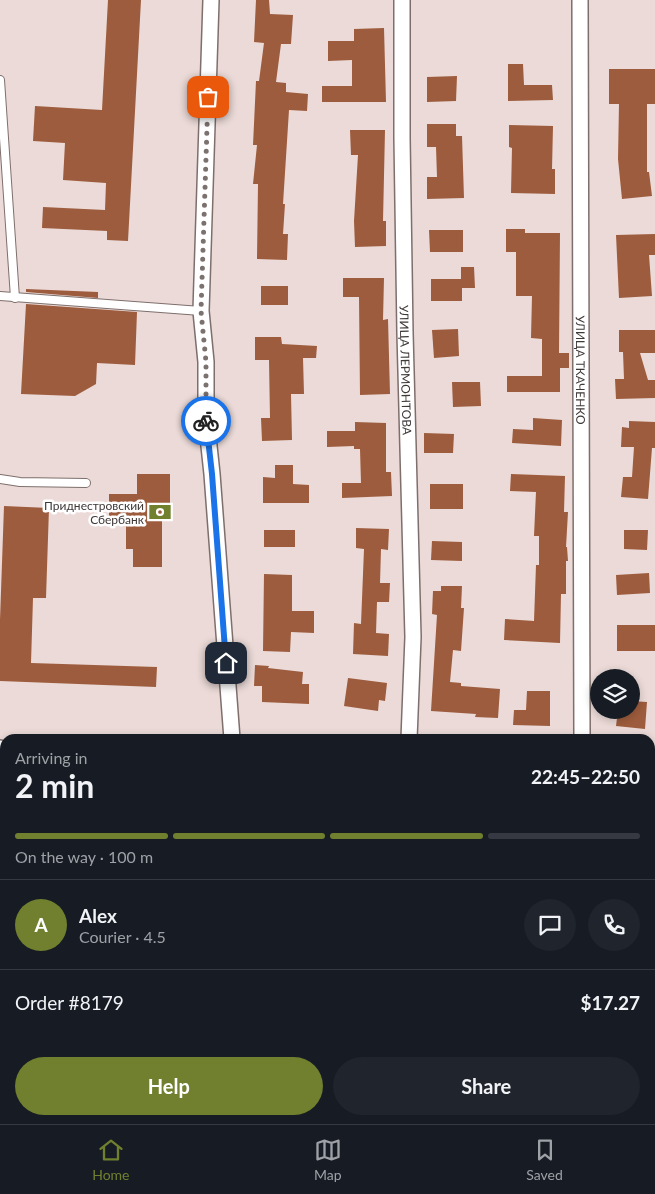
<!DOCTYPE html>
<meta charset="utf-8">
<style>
:root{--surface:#171b24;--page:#20242c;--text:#f1f3f6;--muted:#9ea1a6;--line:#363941;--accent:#70802e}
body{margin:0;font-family:Lato,sans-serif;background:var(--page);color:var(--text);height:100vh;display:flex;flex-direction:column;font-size:19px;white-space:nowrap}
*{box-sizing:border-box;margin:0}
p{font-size:16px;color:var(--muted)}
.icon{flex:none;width:28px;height:28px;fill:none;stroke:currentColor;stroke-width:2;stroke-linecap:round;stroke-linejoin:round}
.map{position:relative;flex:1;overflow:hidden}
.panel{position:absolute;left:0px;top:734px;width:655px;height:391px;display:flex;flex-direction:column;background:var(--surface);border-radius:15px 15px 0 0;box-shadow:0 2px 8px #0003}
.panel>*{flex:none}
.controls{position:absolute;left:590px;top:669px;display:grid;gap:10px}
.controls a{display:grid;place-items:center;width:50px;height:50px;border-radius:50%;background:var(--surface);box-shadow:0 2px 8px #0003;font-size:25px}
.pin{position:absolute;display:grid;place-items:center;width:42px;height:42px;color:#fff;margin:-21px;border-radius:10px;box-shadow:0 2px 8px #0006}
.courier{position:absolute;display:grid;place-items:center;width:50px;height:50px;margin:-25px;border:4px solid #1a73e8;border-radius:50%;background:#fff;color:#222;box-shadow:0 1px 6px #0007}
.head em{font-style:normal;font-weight:700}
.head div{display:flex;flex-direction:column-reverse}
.head{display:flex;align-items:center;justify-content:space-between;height:85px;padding:0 15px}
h1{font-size:32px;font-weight:700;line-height:38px}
.bar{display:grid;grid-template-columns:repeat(4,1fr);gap:8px 5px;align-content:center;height:60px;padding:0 15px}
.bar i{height:6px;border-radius:4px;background:var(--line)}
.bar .current{background:var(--accent)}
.bar p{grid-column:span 4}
.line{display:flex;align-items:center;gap:12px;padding:0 15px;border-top:1px solid var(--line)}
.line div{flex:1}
.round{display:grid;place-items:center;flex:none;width:52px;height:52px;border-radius:26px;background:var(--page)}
.cta{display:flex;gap:10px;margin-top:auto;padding:10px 15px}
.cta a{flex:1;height:58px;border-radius:30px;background:var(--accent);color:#fff;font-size:20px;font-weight:700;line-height:58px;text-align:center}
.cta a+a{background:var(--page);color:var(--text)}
.tabs{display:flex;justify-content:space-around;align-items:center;height:70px;border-top:1px solid var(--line);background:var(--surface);font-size:14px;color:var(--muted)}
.tabs a{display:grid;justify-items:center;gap:2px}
.tabs .current{color:var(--accent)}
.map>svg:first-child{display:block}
.building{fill:#9d5c3d}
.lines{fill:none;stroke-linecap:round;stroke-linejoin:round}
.lane-casing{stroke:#7e6f6c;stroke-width:10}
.street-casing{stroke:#7e6f6c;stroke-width:18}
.lane{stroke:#fff;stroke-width:8}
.street{stroke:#fff;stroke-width:15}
.done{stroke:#7b716f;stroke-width:5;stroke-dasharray:0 9}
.route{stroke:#1a73e8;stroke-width:6}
.labels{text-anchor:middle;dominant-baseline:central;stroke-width:5;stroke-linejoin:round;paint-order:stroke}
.street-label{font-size:12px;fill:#3e3837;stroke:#fff}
.poi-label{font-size:12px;fill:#3e3837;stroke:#fff;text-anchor:end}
</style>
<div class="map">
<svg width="655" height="1124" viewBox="0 0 655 1124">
<rect width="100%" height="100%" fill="#ebdad7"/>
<g class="building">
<path d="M108,0H141L128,241L107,240V231L42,228L43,207L105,210L106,183L63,180L65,143L33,141L35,106L102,110Z"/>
<path d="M256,0H269L270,14L293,15L291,44H281L276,82L286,83V92L308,94L307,111L289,110L283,204H285L283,234H288L287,260L257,259L258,184H253L257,145H253L256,81H259L264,43L254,42Z"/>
<path d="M384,28L386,102H322V86H352V60L328,61V41H354V29Z"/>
<path d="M508,64H523L524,85H552L553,100L508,101Z"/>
<path d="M609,69H655V104H647V172H649L652,196L622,199L618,159L619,104H609Z"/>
<path d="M457,76L456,101L427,102V77Z"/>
<path d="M427,124H456V136H462L464,198L427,199V177H437L436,147H427Z"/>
<path d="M509,125L553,126L552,169H555V194L511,193L512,148L509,147Z"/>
<path d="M350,130H385L383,221H386V246L355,247L354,221L358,155H351Z"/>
<path d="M506,229H525V233H560L559,353H569V368H560V392H507V376H542V339L531,338L532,296H516V252H506Z"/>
<path d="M429,230H463V252H430Z"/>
<path d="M655,234V255H649L652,296L619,298L616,235Z"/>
<path d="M461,267H474L475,288H462V301H431V279H461Z"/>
<path d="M343,278H384L383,320L388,319L390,394L360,395L359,297H343Z"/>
<rect x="261" y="286" width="27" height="19"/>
<path d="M26,289L98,292V298L26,292Z"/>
<path d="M26,304L137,312L135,365L97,363L96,384L75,396L21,394Z"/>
<path d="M458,329L459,356L434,358L432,330Z"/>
<path d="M619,330H655V353H640L648,380H655V398L616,399L615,379H624L623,352H619Z"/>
<path d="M255,337H281L282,344L317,346L316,358H303L304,394H291L292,440L262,441L261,418H270L269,360H255Z"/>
<path d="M452,382H480L481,406L453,407Z"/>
<path d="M533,418L562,420L561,446L512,443L513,429L533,430Z"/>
<path d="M629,421L655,422V448H652L648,499L621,497L623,477H632L634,447H621L622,427L629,428Z"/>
<path d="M355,422L386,423V472H391L392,496L342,498V483H361L360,449H354V446L327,447V431H355Z"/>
<path d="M424,433L454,434L453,453H424Z"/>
<path d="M275,465H293V484L309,485V503H263V477L275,478Z"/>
<path d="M137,474H170V511H162V567H133V549H126V519H109V494H137Z"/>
<path d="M511,474L565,476L564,512H568L566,547H567L568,561H566V594H561L560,643L504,640L505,619L534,621L536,565H539V536H534L536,492L510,491Z"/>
<rect x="430" y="484" width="33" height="25"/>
<path d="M4,506L49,508L46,598H33L31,663L157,667L156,687L0,681V620Z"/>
<path d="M356,528L389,529L388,550L381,549L380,583H390L389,602H377L376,633L389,634L388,656L353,654L354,623L361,624L364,549L356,548Z"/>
<rect x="264" y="530" width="31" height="17"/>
<path d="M624,530H648L647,550L624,549Z"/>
<path d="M432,541L462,542V561L431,560Z"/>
<path d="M649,573L650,593L617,595L616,575Z"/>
<path d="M264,574L292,575V611H314V633L291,632L290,652L263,651Z"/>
<path d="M441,586H462L461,608H464L461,651L453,650L450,682L461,683V686L500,689L498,718L475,717L476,714L431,711L437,615L432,614L433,591H441Z"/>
<rect x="617" y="625" width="38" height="26"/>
<path d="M255,665L269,666L268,668L303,672L302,684H309V704L262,702V686H254Z"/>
<path d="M348,678L387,683L385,701L379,700L378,711L344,706Z"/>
<path d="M527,691H550V726L513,725L514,710H526Z"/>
<path d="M631,701L647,702L645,729L616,726L618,710H631Z"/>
</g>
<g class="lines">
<defs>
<g id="lane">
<path d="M0,80L15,298"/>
<path d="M0,296L201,311"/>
<path d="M0,479L20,482L86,483"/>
</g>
<g id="street">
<path d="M211,0L201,311L206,362V418L212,474L232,739"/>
<path id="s1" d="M402,0V138L405,333L413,637L409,739"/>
<path id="s2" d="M580,0L582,739"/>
<path d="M0,748L5,749"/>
<path d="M650,772H655"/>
<path d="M414,1120V1124"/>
<path d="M589,1120V1124"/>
<path d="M234,1124V1120"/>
</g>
</defs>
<use href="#lane" class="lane-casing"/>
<use href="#street" class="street-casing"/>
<use href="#lane" class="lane"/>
<use href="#street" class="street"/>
</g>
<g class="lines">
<path class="done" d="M206,421V362L201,311L208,97"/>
<path class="route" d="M206,421L212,474L226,663"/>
</g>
<defs>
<symbol id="bank-bare" viewBox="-9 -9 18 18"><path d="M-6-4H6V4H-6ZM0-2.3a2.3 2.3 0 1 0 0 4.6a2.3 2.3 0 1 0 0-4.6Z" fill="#70802e" stroke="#fff" stroke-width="2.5" paint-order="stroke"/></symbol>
</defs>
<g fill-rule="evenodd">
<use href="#bank-bare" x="144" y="496" width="32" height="32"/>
</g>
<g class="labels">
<g class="street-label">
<text stroke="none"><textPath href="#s1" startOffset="370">УЛИЦА ЛЕРМОНТОВА</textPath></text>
<text stroke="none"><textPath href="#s2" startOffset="370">УЛИЦА ТКАЧЕНКО</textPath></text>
</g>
<g class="poi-label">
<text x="144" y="505">Приднестровский<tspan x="144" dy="14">Сбербанк</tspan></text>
</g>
</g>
</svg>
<div class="controls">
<a><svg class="icon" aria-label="layers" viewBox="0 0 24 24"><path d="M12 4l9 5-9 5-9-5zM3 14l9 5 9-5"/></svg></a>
</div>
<div class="pin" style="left:208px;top:97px;background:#ea580c"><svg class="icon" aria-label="bag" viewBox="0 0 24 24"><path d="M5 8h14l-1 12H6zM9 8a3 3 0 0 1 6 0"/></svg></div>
<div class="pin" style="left:226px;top:663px;background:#1f2937"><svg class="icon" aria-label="home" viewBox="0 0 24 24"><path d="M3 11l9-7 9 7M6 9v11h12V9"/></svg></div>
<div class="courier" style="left:206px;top:421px"><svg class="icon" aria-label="bike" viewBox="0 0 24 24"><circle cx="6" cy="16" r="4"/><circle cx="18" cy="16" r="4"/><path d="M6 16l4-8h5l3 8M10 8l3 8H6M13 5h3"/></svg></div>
<section class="panel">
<div class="head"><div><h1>2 min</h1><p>Arriving in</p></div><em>22:45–22:50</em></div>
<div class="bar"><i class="current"></i><i class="current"></i><i class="current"></i><i></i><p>On the way · 100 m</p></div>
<div class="line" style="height:90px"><b class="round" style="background:var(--accent);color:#fff">A</b><div><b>Alex</b><p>Courier · 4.5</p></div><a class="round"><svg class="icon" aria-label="chat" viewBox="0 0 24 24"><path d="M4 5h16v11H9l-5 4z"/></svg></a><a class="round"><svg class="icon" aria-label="phone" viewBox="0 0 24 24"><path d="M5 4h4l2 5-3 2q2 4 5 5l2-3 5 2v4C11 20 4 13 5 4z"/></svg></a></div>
<div class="line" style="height:65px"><div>Order #8179</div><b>$17.27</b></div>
<div class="cta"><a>Help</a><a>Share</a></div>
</section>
</div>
<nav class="tabs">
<a class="current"><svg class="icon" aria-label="home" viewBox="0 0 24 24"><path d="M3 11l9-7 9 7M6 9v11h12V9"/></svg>Home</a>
<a><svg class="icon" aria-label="map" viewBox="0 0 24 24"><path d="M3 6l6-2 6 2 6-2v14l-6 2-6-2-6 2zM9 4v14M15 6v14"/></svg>Map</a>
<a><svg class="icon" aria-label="saved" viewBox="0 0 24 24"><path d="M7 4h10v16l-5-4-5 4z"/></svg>Saved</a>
</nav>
